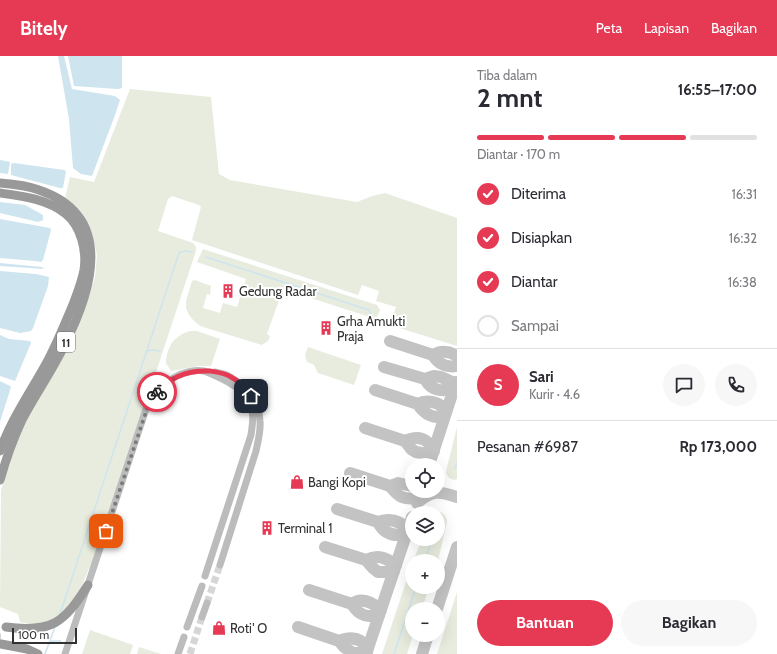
<!DOCTYPE html>
<html lang="id">
<meta charset="utf-8">
<style>
:root{--surface:#fff;--page:#f7f7f7;--text:#2b2b33;--muted:#7c7c81;--line:#e1e1e2;--accent:#e53954}
body{margin:0;font-family:Cabin,sans-serif;background:var(--page);color:var(--text);height:100vh;display:flex;flex-direction:column;font-size:15px;white-space:nowrap}
*{box-sizing:border-box;margin:0}
p{font-size:13px;color:var(--muted)}
.icon{flex:none;width:22px;height:22px;fill:none;stroke:currentColor;stroke-width:2;stroke-linecap:round;stroke-linejoin:round}
.map{position:relative;flex:1;overflow:hidden}
.details{display:flex;flex-direction:column;background:var(--surface);width:320px}
.details>*{flex:none}
.tools{position:absolute;left:405px;top:402px;display:grid;gap:8px}
.tools a{display:grid;place-items:center;width:40px;height:40px;border-radius:50%;background:var(--surface);box-shadow:0 4px 16px #0002;font-size:20px}
.scale{position:absolute;left:12px;bottom:10px;width:65px;box-sizing:border-box;padding-left:4px;border:2px solid #323232;border-top:0;font-size:11px;line-height:14px;white-space:nowrap;color:#323232;-webkit-text-stroke:3px #fff;paint-order:stroke}
.pin{position:absolute;display:grid;place-items:center;width:34px;height:34px;color:#fff;margin:-17px;border-radius:8px;box-shadow:0 2px 6px #0006}
.courier{position:absolute;display:grid;place-items:center;width:40px;height:40px;margin:-20px;border:3px solid #e53954;border-radius:50%;background:#fff;color:#222;box-shadow:0 1px 5px #0007}
.summary em{font-style:normal;font-weight:700}
.summary div{display:flex;flex-direction:column-reverse}
.summary{display:flex;align-items:center;justify-content:space-between;height:68px;padding:0 20px}
h1{font-size:26px;font-weight:700;line-height:30px}
.bar{display:grid;grid-template-columns:repeat(4,1fr);gap:6px 4px;align-content:center;height:48px;padding:0 20px}
.bar i{height:5px;border-radius:3px;background:var(--line)}
.bar .current{background:var(--accent)}
.bar p{grid-column:span 4}
.line{display:flex;align-items:center;gap:10px;padding:0 20px;border-top:1px solid var(--line)}
.line div{flex:1}
.round{display:grid;place-items:center;flex:none;width:42px;height:42px;border-radius:21px;background:var(--page)}
ol{padding:0 20px;list-style:none}
li{display:flex;align-items:center;gap:12px;height:44px}
li p{margin-inline-start:auto}
li .icon{padding:4px;border-radius:50%;background:var(--accent);color:#fff;stroke-width:4}
li:last-child{color:var(--muted)}
li i{width:22px;height:22px;border:2px solid var(--line);border-radius:50%}
.button{display:flex;gap:8px;margin-top:auto;padding:8px 20px}
.button a{flex:1;height:46px;border-radius:24px;background:var(--accent);color:#fff;font-size:16px;font-weight:700;line-height:46px;text-align:center}
.button a+a{background:var(--page);color:var(--text)}
header{display:flex;align-items:center;gap:24px;box-sizing:border-box;height:56px;padding:0 20px;background:var(--accent);color:#fff}
header strong{font-size:19px}
nav{display:flex;gap:22px;margin-inline-start:auto;font-size:14px}
main{display:flex;flex:1;min-height:0}
.map>svg:first-child{display:block}
.green{fill:#e7ecde}
.water{fill:#cee4ee}
.lines{fill:none;stroke-linecap:round;stroke-linejoin:round}
.stream{stroke:#cee4ee;stroke-width:1.5}
.taxiway{stroke:#c3c3c3;stroke-width:12}
.secondary-tunnel{stroke:#d6d6d6;stroke-width:7;stroke-dasharray:7 3.5;stroke-linecap:butt}
.highway-tunnel{stroke:#d6d6d6;stroke-width:9;stroke-dasharray:9 4.5;stroke-linecap:butt}
.secondary{stroke:#bcbcbc;stroke-width:7}
.highway{stroke:#999;stroke-width:9}
.done{stroke:#7a7a7a;stroke-width:4;stroke-dasharray:0 7.2}
.route{stroke:#e53954;stroke-width:5}
.labels{text-anchor:middle;dominant-baseline:central;stroke-width:4;stroke-linejoin:round;paint-order:stroke}
.shield{fill:#fff;stroke:#707070;stroke-width:1}
.shield-label{font-size:12px;font-weight:bold;fill:#323232}
.poi-label{font-size:13px;fill:#323232;stroke:#fff;text-anchor:start}
</style>
<header>
<strong>Bitely</strong>
<nav><a>Peta</a><a>Lapisan</a><a>Bagikan</a></nav>
</header>
<main>
<div class="map">
<svg width="457" height="598" viewBox="0 0 457 598">
<rect width="100%" height="100%" fill="#fff"/>
<g class="green">
<path d="M130,33L211,41L219,118L230,124L357,146L372,140L385,137L457,162V290L390,269L396,251L376,245L379,235L362,229L358,239L192,184L201,151L199,149L172,140L168,143L158,175L193,187L196,191V195L95,501C88,513 84,526 78,538C70,553 53,566 36,568C31,568 25,567 20,566L18,558L0,551L1,434L16,389L26,366L42,338L74,281L95,221L97,199L92,177L82,157L76,150L65,142L70,121L94,126Z"/>
<path d="M203,193L377,249L380,254L376,263L283,233L267,278L270,280L268,285L262,289L200,270L194,265L189,259L186,252V245L192,225L195,224L211,230L210,239L207,238L203,252L220,257L223,247L237,251L246,223L197,206Z"/>
<path d="M190,275H197L220,283L211,310H199L171,315L166,307C167,290 174,280 190,275Z"/>
<path d="M308,291L361,309L354,329L318,317L314,309L307,306L305,299Z"/>
<path d="M457,371V423L454,424L449,422L446,417L447,411Z"/>
<path d="M440,456C445,458 447,461 447,466L438,505H413L422,483H438V457H434Z"/>
<path d="M412,508V531H429L422,553H412V579H413L407,598H382Z"/>
<path d="M457,536V598H437Z"/>
<path d="M90,574L133,589L130,598H82Z"/>
<path d="M139,591L161,598H137Z"/>
</g>
<g class="water">
<path d="M58,0H64L72,33L115,40L120,44L115,59L92,120L81,118L73,112L69,63Z"/>
<path d="M68,0H122V32L118,33L74,30Z"/>
<path d="M0,104L10,106L8,118L0,117Z"/>
<path d="M14,107L64,114L66,115L63,132H60L11,119V108Z"/>
<path d="M0,146L25,149L43,159V164L38,166L0,157Z"/>
<path d="M0,163L50,172L51,174L43,204L41,206L35,205L0,202Z"/>
<path d="M0,207L42,211L44,213L0,210Z"/>
<path d="M0,215L36,218L49,221L48,230L33,272L31,275L20,277L0,272Z"/>
<path d="M0,279L9,283L30,285L31,287L15,325L0,320Z"/>
<path d="M0,325L10,330L11,331L0,366Z"/>
</g>
<g class="lines">
<g class="stream">
<path d="M206,201L369,254L371,258V264"/>
<path d="M146,295L153,294L160,295"/>
<path d="M455,412L457,407"/>
<path d="M90,465L97,463L104,465"/>
<path d="M425,505L432,483"/>
<path d="M60,558L178,200L180,196L186,195L192,196"/>
<path d="M50,585H61"/>
<path d="M45,598L55,571"/>
<path d="M394,598L416,531"/>
</g>
<g class="taxiway">
<path d="M390,285L433,299C441,294 449,295 457,300"/>
<path d="M433,299C438,308 447,312 457,310"/>
<path d="M384,311L425,323L434,320L441,321L452,326L455,331C444,337 431,335 425,323"/>
<path d="M375,334L418,348C427,343 442,346 446,356C437,367 423,357 418,348"/>
<path d="M365,372L405,385L411,393L416,396L428,398L434,395C428,382 418,379 405,385"/>
<path d="M429,409L456,326"/>
<path d="M350,417L390,430L398,427L412,430"/>
<path d="M390,430C399,442 404,444 419,442"/>
<path d="M417,447C432,434 439,435 457,441"/>
<path d="M337,453L378,466C390,462 400,464 408,474"/>
<path d="M378,466C384,478 394,481 407,478"/>
<path d="M325,491L366,504L373,512L378,516H388L394,515"/>
<path d="M366,504C378,498 386,502 396,509"/>
<path d="M309,534L352,548C358,559 367,562 379,559"/>
<path d="M352,548C362,541 372,546 381,554"/>
<path d="M437,553L457,491"/>
<path d="M298,571L339,585L344,591L353,597H358L367,596"/>
<path d="M339,585C351,580 361,582 368,592"/>
<path d="M366,598L412,461"/>
<path d="M422,598L428,579"/>
</g>
<g class="secondary-tunnel">
<path d="M207,547L220,509"/>
<path d="M190,598L202,561"/>
</g>
<path class="highway-tunnel" d="M0,582H1"/>
<g class="secondary">
<path d="M215,316C237,319 259,342 260,365C261,375 258,385 256,395L220,509"/>
<path d="M202,561L207,547"/>
<path d="M187,571L202,530"/>
<path d="M65,598L147,350C155,338 162,329 175,321C182,317 195,313 204,315C208,316 212,318 216,320C232,327 247,336 252,355C254,363 252,371 251,379L205,520"/>
<path d="M178,598L184,581"/>
</g>
<g class="highway">
<path d="M0,127C13,128 26,129 39,134C116,160 92,235 64,290C52,315 35,339 22,364C13,383 6,403 0,424"/>
<path d="M0,137C22,140 48,143 66,158C81,170 87,195 84,214C82,225 78,235 74,246C66,265 58,285 48,304C32,334 11,363 0,395"/>
<path d="M6,571C52,577 64,567 88,529"/>
<path d="M1,588L27,593L38,598"/>
</g>
</g>
<g class="lines">
<path class="done" d="M106,475L148,350L157,336"/>
<path class="route" d="M157,336C171,320 189,314 210,315C217,316 225,317 231,321C239,325 245,332 251,340"/>
</g>
<defs>
<symbol id="building-bare" viewBox="-9 -9 18 18"><path d="M-4-6H4V6H1V3H-1V6H-4ZM-2.5-4.3h1.7v1.8h-1.7ZM.8-4.3h1.7v1.8H.8ZM-2.5-1h1.7V.8h-1.7ZM.8-1h1.7V.8H.8Z" fill="#e53954" stroke="#fff" stroke-width="2.5" paint-order="stroke"/></symbol>
<symbol id="shop-bare" viewBox="-9 -9 18 18"><path d="M-5-2.5h2.3a2.7 3.5 0 0 1 5.4 0H5L5.5 6h-11ZM-1.5-2.5h3a1.5 2.3 0 0 0-3 0Z" fill="#e53954" stroke="#fff" stroke-width="2.5" paint-order="stroke"/></symbol>
</defs>
<g fill-rule="evenodd">
<use href="#building-bare" x="218" y="225" width="20" height="20"/>
<use href="#building-bare" x="316" y="262" width="20" height="20"/>
<use href="#shop-bare" x="287" y="416" width="20" height="20"/>
<use href="#building-bare" x="257" y="462" width="20" height="20"/>
<use href="#shop-bare" x="209" y="562" width="20" height="20"/>
</g>
<g class="labels">
<rect class="shield" x="57" y="276" width="18" height="20" rx="3"/>
<g class="shield-label">
<text x="66" y="286">11</text>
</g>
<g class="poi-label">
<text x="239" y="235">Gedung Radar</text>
<text x="337" y="265">Grha Amukti<tspan x="337" dy="15">Praja</tspan></text>
<text x="308" y="426">Bangi Kopi</text>
<text x="278" y="472">Terminal 1</text>
<text x="230" y="572">Roti' O</text>
</g>
</g>
</svg>
<div class="tools">
<a><svg class="icon" aria-label="locate" viewBox="0 0 24 24"><circle cx="12" cy="12" r="6"/><path d="M12 2v4M12 18v4M2 12h4M18 12h4"/></svg></a>
<a><svg class="icon" aria-label="layers" viewBox="0 0 24 24"><path d="M12 4l9 5-9 5-9-5zM3 14l9 5 9-5"/></svg></a>
<a>+</a>
<a>−</a>
</div>
<div class="scale">100 m</div>
<div class="pin" style="left:106px;top:475px;background:#ea580c"><svg class="icon" aria-label="bag" viewBox="0 0 24 24"><path d="M5 8h14l-1 12H6zM9 8a3 3 0 0 1 6 0"/></svg></div>
<div class="pin" style="left:251px;top:340px;background:#1f2937"><svg class="icon" aria-label="home" viewBox="0 0 24 24"><path d="M3 11l9-7 9 7M6 9v11h12V9"/></svg></div>
<div class="courier" style="left:157px;top:336px"><svg class="icon" aria-label="bike" viewBox="0 0 24 24"><circle cx="6" cy="16" r="4"/><circle cx="18" cy="16" r="4"/><path d="M6 16l4-8h5l3 8M10 8l3 8H6M13 5h3"/></svg></div>
</div>
<section class="details">
<div class="summary"><div><h1>2 mnt</h1><p>Tiba dalam</p></div><em>16:55–17:00</em></div>
<div class="bar"><i class="current"></i><i class="current"></i><i class="current"></i><i></i><p>Diantar · 170 m</p></div>
<ol>
<li><svg class="icon" aria-label="check" viewBox="0 0 24 24"><path d="M5 12l5 5 9-10"/></svg>Diterima<p>16:31</p></li>
<li><svg class="icon" aria-label="check" viewBox="0 0 24 24"><path d="M5 12l5 5 9-10"/></svg>Disiapkan<p>16:32</p></li>
<li><svg class="icon" aria-label="check" viewBox="0 0 24 24"><path d="M5 12l5 5 9-10"/></svg>Diantar<p>16:38</p></li>
<li><i></i>Sampai</li>
</ol>
<div class="line" style="height:72px"><b class="round" style="background:var(--accent);color:#fff">S</b><div><b>Sari</b><p>Kurir · 4.6</p></div><a class="round"><svg class="icon" aria-label="chat" viewBox="0 0 24 24"><path d="M4 5h16v11H9l-5 4z"/></svg></a><a class="round"><svg class="icon" aria-label="phone" viewBox="0 0 24 24"><path d="M5 4h4l2 5-3 2q2 4 5 5l2-3 5 2v4C11 20 4 13 5 4z"/></svg></a></div>
<div class="line" style="height:52px"><div>Pesanan #6987</div><b>Rp 173,000</b></div>
<div class="button"><a>Bantuan</a><a>Bagikan</a></div>
</section>
</main>
